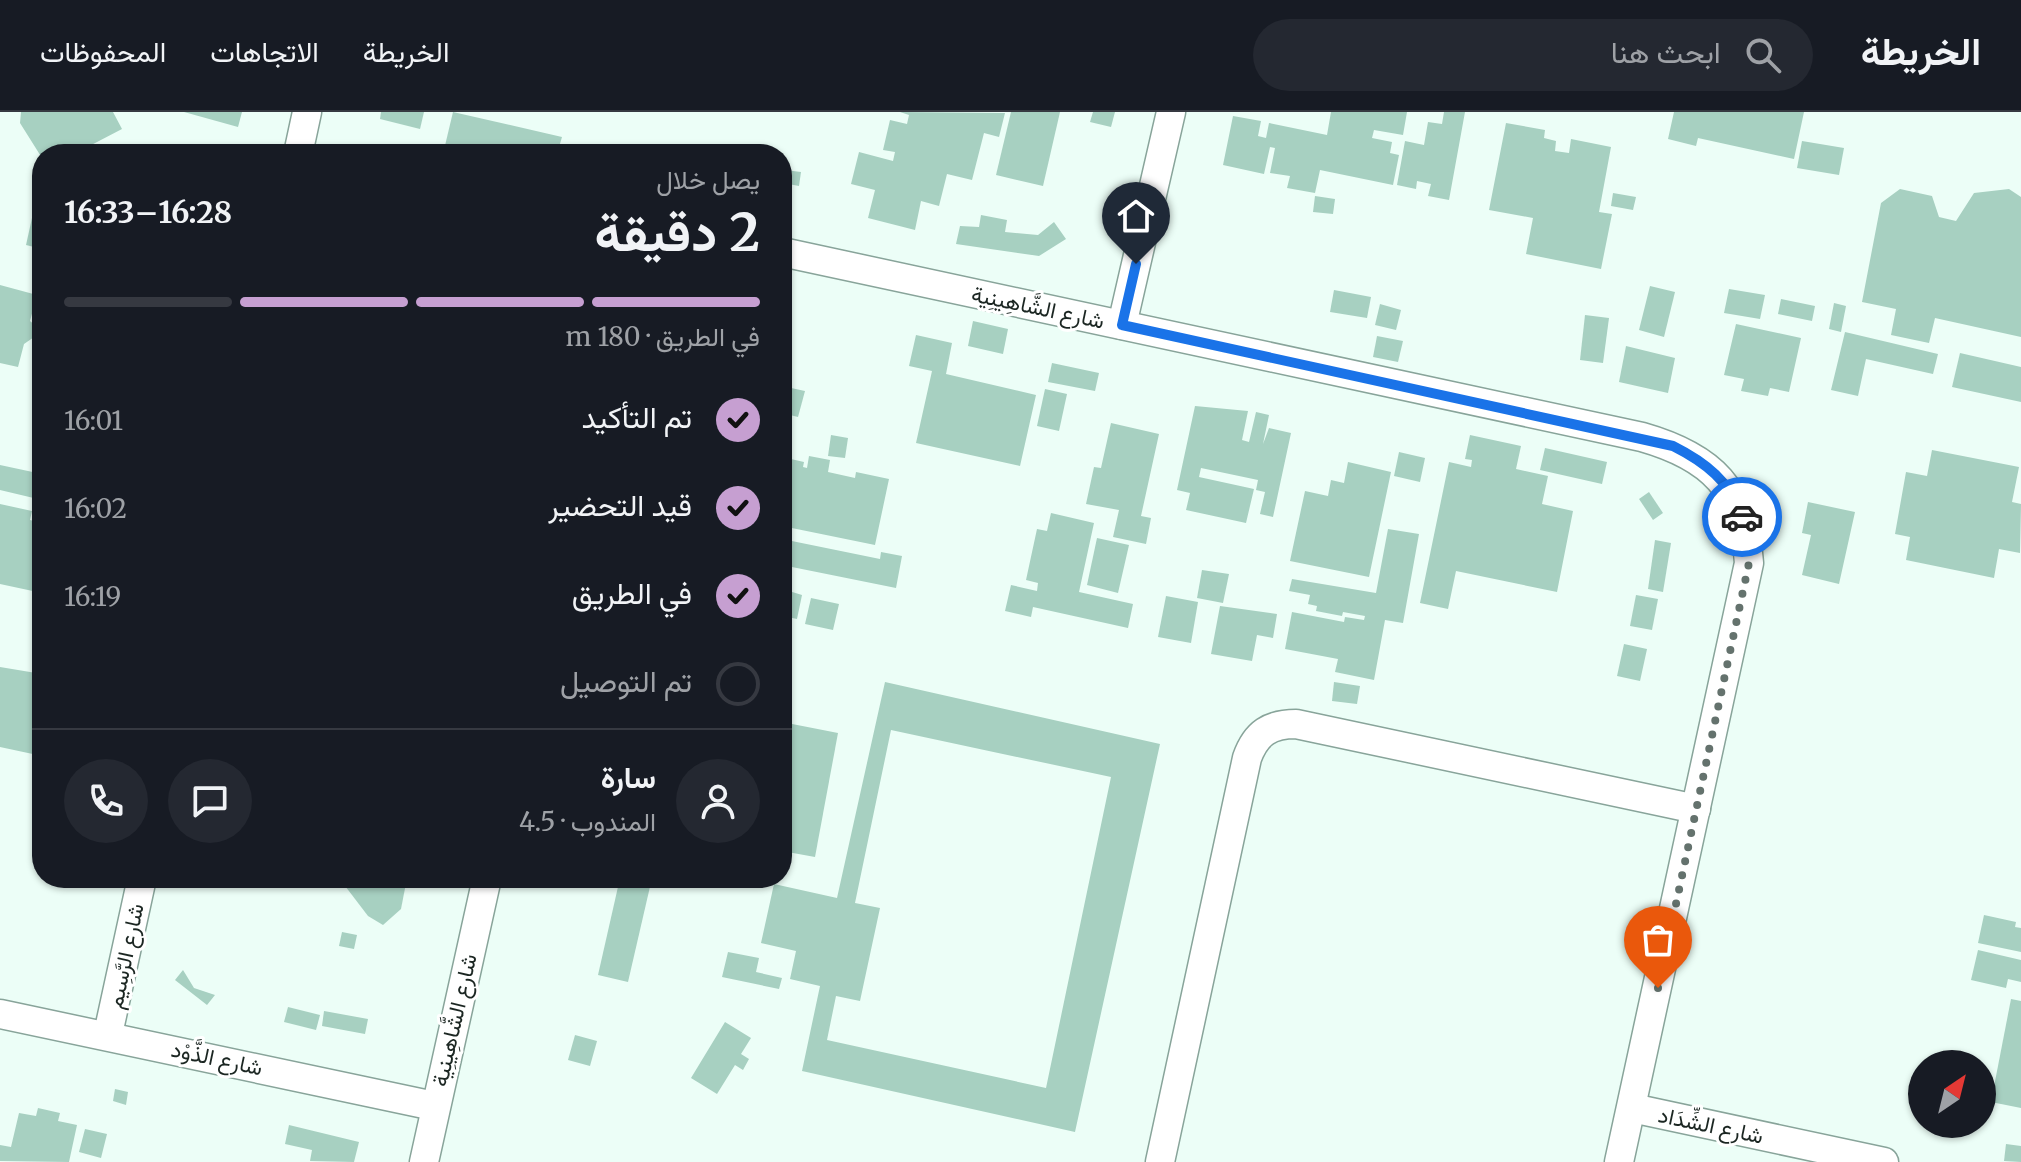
<!DOCTYPE html>
<html lang="ar">
<meta charset="utf-8">
<style>
:root{--surface:#171b24;--page:#242831;--text:#f1f3f6;--muted:#9ea1a6;--line:#363941;--accent:#c69fd1}
body{margin:0;font-family:Merriweather,Vazirmatn,serif;background:var(--page);color:var(--text);direction:rtl;height:100vh;display:flex;flex-direction:column;font-size:30px;white-space:nowrap}
*{box-sizing:border-box;margin:0}
p{font-size:26px;color:var(--muted)}
.icon{flex:none;width:44px;height:44px;fill:none;stroke:currentColor;stroke-width:2;stroke-linecap:round;stroke-linejoin:round}
.map{position:relative;flex:1;overflow:hidden;direction:ltr}
.drawer{position:absolute;left:32px;top:32px;width:760px;height:744px;display:flex;flex-direction:column;background:var(--surface);border-radius:32px;box-shadow:0 2px 6px #0004;direction:rtl}
.drawer>*{flex:none}
.needle{width:52px;rotate:35deg}
.controls{position:absolute;left:1908px;top:938px;display:grid;gap:16px}
.controls a{display:grid;place-items:center;width:88px;height:88px;border-radius:50%;background:var(--surface);box-shadow:0 2px 6px #0004;font-size:40px}
.pin{position:absolute;display:grid;place-items:center;width:68px;height:68px;color:#fff;margin:-82px -34px;border-radius:50% 50% 50% 0;rotate:-45deg;box-shadow:0 0 8px #0007}
.pin .icon{rotate:45deg}
.courier{position:absolute;display:grid;place-items:center;width:80px;height:80px;margin:-40px;border:6px solid #1a73e8;border-radius:50%;background:#fff;color:#222;box-shadow:0 2px 10px #0007}
.overview em{font-style:normal;font-weight:700}
.overview div{display:flex;flex-direction:column-reverse}
.overview{display:flex;align-items:center;justify-content:space-between;height:136px;padding:0 32px}
h1{font-size:52px;font-weight:700;line-height:60px}
.bar{display:grid;grid-template-columns:repeat(4,1fr);gap:12px 8px;align-content:center;height:96px;padding:0 32px}
.bar i{height:10px;border-radius:6px;background:var(--line)}
.bar .on{background:var(--accent)}
.bar p{grid-column:span 4}
.line{display:flex;align-items:center;gap:20px;padding:0 32px;border-top:2px solid var(--line)}
.line div{flex:1}
.round{display:grid;place-items:center;flex:none;width:84px;height:84px;border-radius:42px;background:var(--page)}
ol{padding:0 32px;list-style:none}
li{display:flex;align-items:center;gap:24px;height:88px}
li p{margin-inline-start:auto}
li .icon{padding:8px;border-radius:50%;background:var(--accent);color:#111;stroke-width:4}
li:last-child{color:var(--muted)}
li i{width:44px;height:44px;border:4px solid var(--line);border-radius:50%}
header{display:flex;align-items:center;gap:48px;box-sizing:border-box;height:112px;padding:0 40px;background:var(--surface);border-bottom:2px solid var(--line)}
header strong{font-size:38px}
nav{display:flex;gap:44px;margin-inline-start:auto;font-size:28px}
.search{width:560px;height:72px;background:var(--page);display:flex;align-items:center;gap:20px;box-sizing:border-box;padding:0 28px;border-radius:44px;color:var(--muted);font-size:30px}
.map>svg:first-child{display:block}
.building{fill:#a7d0c1;fill-rule:evenodd}
.lines{fill:none;stroke-linecap:round;stroke-linejoin:round}
.minor-casing{stroke:#88a49a;stroke-width:31}
.minor{stroke:#fff;stroke-width:28}
.done{stroke:#64726d;stroke-width:8;stroke-dasharray:0 14.4}
.route{stroke:#1a73e8;stroke-width:10}
.labels{text-anchor:middle;dominant-baseline:central;stroke-width:6;stroke-linejoin:round;paint-order:stroke}
.street-label{font-size:22px;fill:#1b2622;stroke:#fff}
</style>
<header>
<strong>الخريطة</strong>
<div class="search"><svg class="icon" aria-label="search" viewBox="0 0 24 24"><circle cx="10" cy="10" r="6"/><path d="M15 15l6 6"/></svg>ابحث هنا</div>
<nav><a>الخريطة</a><a>الاتجاهات</a><a>المحفوظات</a></nav>
</header>
<div class="map">
<svg width="2021" height="1050" viewBox="0 0 2021 1050">
<rect width="100%" height="100%" fill="#ecfef7"/>
<g class="building">
<path d="M21,0H113L122,17L74,42H42V46L20,11Z"/>
<path d="M184,0H242L238,15Z"/>
<path d="M381,0H424L420,17L380,7Z"/>
<path d="M453,0L562,25L557,42H443Z"/>
<path d="M900,0L1005,1L999,25L984,21L972,68L947,62L939,94L921,89L915,118L868,106L875,78L851,72L859,40L893,49L895,40L883,38L890,8L907,12L909,3Z"/>
<path d="M1011,0H1060L1043,74L996,63Z"/>
<path d="M1093,0H1115L1111,15L1090,10Z"/>
<path d="M1331,0H1407L1403,23L1374,18L1372,26L1392,30L1390,41L1399,43L1393,73L1320,58L1315,81L1287,76L1290,64L1270,61L1275,36L1270,35L1264,62L1223,53L1233,4L1261,9L1258,24L1266,26L1269,11L1327,23Z"/>
<path d="M1444,0H1465L1449,88L1428,84L1431,72L1417,69L1416,77L1397,73L1405,29L1424,33L1428,10L1442,12Z"/>
<path d="M1674,0H1804L1794,47L1698,26L1696,34L1668,27Z"/>
<path d="M1506,11L1545,18L1544,26L1556,29L1555,39L1569,41L1571,27L1611,35L1599,100L1612,102L1601,157L1526,142L1533,106L1489,98Z"/>
<path d="M1802,29L1844,36L1839,63L1797,56Z"/>
<path d="M785,58L801,60L799,74L783,71Z"/>
<path d="M1900,77L1932,84L1939,105L1956,109L1974,81L2009,77L2021,85V225L1935,206L1929,231L1891,223L1896,197L1862,190L1881,91Z"/>
<path d="M1613,81L1636,85L1633,98L1611,94Z"/>
<path d="M1315,84L1335,87L1333,102L1313,100Z"/>
<path d="M981,103L1007,108L1005,120L1038,123L1054,110L1066,127L1039,144L956,132L960,114L979,115Z"/>
<path d="M32,106L42,108V137L26,133Z"/>
<path d="M0,173L37,183L30,209L37,215V223L24,232L18,255L0,251Z"/>
<path d="M1650,174L1675,180L1664,225L1639,218Z"/>
<path d="M1729,177L1765,183L1760,207L1724,201Z"/>
<path d="M1334,178L1371,185L1367,206L1330,200Z"/>
<path d="M1781,187L1815,194L1812,209L1778,202Z"/>
<path d="M1834,191L1846,194L1841,220L1829,217Z"/>
<path d="M1380,192L1401,198L1396,218L1375,213Z"/>
<path d="M1585,203L1609,206L1603,251L1580,248Z"/>
<path d="M973,209L1008,217L1003,242L968,234Z"/>
<path d="M1736,212L1801,226L1789,280L1770,276L1768,284L1741,279L1744,267L1724,263Z"/>
<path d="M1845,220L1938,242L1933,262L1866,247L1858,284L1831,278Z"/>
<path d="M916,223L952,231L946,262L1036,283L1020,354L916,331L932,259L909,254Z"/>
<path d="M1377,224L1403,229L1398,250L1373,245Z"/>
<path d="M1626,234L1675,246L1668,281L1619,270Z"/>
<path d="M1960,241L2021,255V290L1952,275Z"/>
<path d="M1052,251L1099,261L1095,279L1048,270Z"/>
<path d="M782,274L805,279L798,305L782,301Z"/>
<path d="M1045,277L1067,282L1059,319L1037,314Z"/>
<path d="M1195,294L1248,299L1242,328L1249,330L1256,300L1269,303L1263,332L1269,316L1291,321L1273,405L1260,402L1265,380L1256,378L1258,368L1201,356L1199,365L1254,377L1246,411L1186,398L1190,381L1177,378Z"/>
<path d="M1111,311L1159,322L1141,404L1151,406L1146,432L1113,425L1119,398L1086,392L1094,355L1101,356Z"/>
<path d="M831,323L848,326L845,346L828,344Z"/>
<path d="M1470,323L1521,334L1516,357L1548,364L1542,392L1573,399L1557,480L1456,459L1448,497L1420,491L1449,350L1471,355L1472,348L1465,347Z"/>
<path d="M1545,336L1607,350L1602,372L1540,358Z"/>
<path d="M1932,338L2019,355L2012,390L2021,392L2020,441L1999,437L1994,466L1906,448L1910,425L1895,422L1906,360L1927,364Z"/>
<path d="M1399,340L1425,346L1420,370L1394,364Z"/>
<path d="M809,344L830,348L828,360L855,366L856,360L889,367L875,433L782,414V345L804,350L803,355L807,356Z"/>
<path d="M1348,350L1391,360L1369,465L1290,449L1305,379L1328,384L1331,368L1344,371Z"/>
<path d="M0,353L42,362V388L0,378Z"/>
<path d="M1649,380L1663,401L1653,408L1639,387Z"/>
<path d="M1808,390L1855,400L1839,472L1802,463L1811,423L1802,421Z"/>
<path d="M0,392L32,399L30,408L42,411V481L0,472Z"/>
<path d="M1051,401L1094,411L1079,480L1133,492L1128,516L1033,495L1031,505L1005,499L1011,473L1037,479L1038,471L1026,468L1037,417L1047,419Z"/>
<path d="M1388,417L1419,422L1403,511L1385,508L1374,568L1335,560L1338,547L1285,537L1292,500L1344,510L1345,505L1364,508L1365,504L1343,500L1342,504L1316,499L1317,494L1308,492L1310,483L1289,479L1292,467L1376,481Z"/>
<path d="M1097,426L1129,433L1118,481L1087,473Z"/>
<path d="M782,427L880,447L881,440L902,444L896,476L782,453Z"/>
<path d="M1655,428L1671,431L1663,480L1648,477Z"/>
<path d="M1202,458L1229,462L1223,491L1197,486Z"/>
<path d="M789,479L802,483L797,507L783,504Z"/>
<path d="M1636,483L1658,487L1652,518L1630,514Z"/>
<path d="M1166,484L1198,490L1191,531L1158,525Z"/>
<path d="M811,486L839,492L833,518L805,512Z"/>
<path d="M1220,494L1277,502L1273,526L1257,523L1252,549L1211,542Z"/>
<path d="M1624,532L1647,537L1640,569L1617,564Z"/>
<path d="M0,555L42,562V644L0,635Z"/>
<path d="M885,570L1160,632L1075,1020L802,959L820,874L790,867L796,839L761,831L774,772L837,786ZM891,618L1111,665L1046,976L827,928L836,884L860,889L880,796L855,791Z"/>
<path d="M1334,570L1360,574L1357,592L1332,589Z"/>
<path d="M782,610L838,621L815,745L782,739Z"/>
<path d="M339,766H407L401,797L383,813L368,804Z"/>
<path d="M620,766H652L628,870L598,863Z"/>
<path d="M1984,803L2016,810L2015,815L2021,816V840L1978,831Z"/>
<path d="M342,820L357,823L354,837L339,834Z"/>
<path d="M1978,838L2021,848V870L2008,867L2006,876L1971,868Z"/>
<path d="M728,840L759,846L756,860L782,866L779,877L722,865Z"/>
<path d="M183,858L194,876L215,883L207,893L175,868Z"/>
<path d="M2011,887L2021,889V996L1991,990Z"/>
<path d="M288,895L320,903L316,918L284,910Z"/>
<path d="M324,899L368,907L365,922L322,914Z"/>
<path d="M725,910L751,926L741,942L749,947L743,958L735,953L717,982L691,966Z"/>
<path d="M575,923L597,929L590,954L568,948Z"/>
<path d="M115,977L128,980L126,993L113,989Z"/>
<path d="M38,996L60,1001L58,1009L77,1013L69,1050L0,1049V1033L11,1035L19,1001L36,1004Z"/>
<path d="M289,1013L359,1030L354,1050L310,1049L312,1038L285,1032Z"/>
<path d="M85,1017L107,1022L101,1046L79,1040Z"/>
<path d="M2006,1032L2021,1034V1050L2004,1049Z"/>
</g>
<g class="lines">
<defs>
<g id="minor">
<path d="M298,42L307,0"/>
<path d="M782,140L1642,325C1712,345 1744,377 1749,451L1619,1050"/>
<path d="M1122,213L1171,0"/>
<path d="M0,902L434,994"/>
<path d="M108,922L142,766"/>
<path d="M1632,996L1884,1050"/>
<path d="M424,1050L487,766"/>
<path d="M1160,1050L1247,646C1256,621 1270,612 1296,612L1696,697"/>
</g>
</defs>
<use href="#minor" class="minor-casing"/>
<use href="#minor" class="minor"/>
</g>
<g class="lines">
<path class="done" d="M1658,876L1749,451L1742,405"/>
<path class="route" d="M1136,152L1122,213L1673,334C1705,350 1731,370 1742,405"/>
</g>
<g class="labels">
<g class="street-label">
<text transform="translate(1038 195) rotate(12)">شارع الشَّاهِينِية</text>
<text transform="translate(125 844) rotate(-78)">شارع الرَّسِيم</text>
<text transform="translate(454 908) rotate(-77)">شارع الشَّاهِينِية</text>
<text transform="translate(217 946) rotate(12)">شارع الذَّوْد</text>
<text transform="translate(1711 1013) rotate(12)">شارع الشِّدَاد</text>
</g>
</g>
</svg>
<div class="controls">
<a><svg class="needle" viewBox="-14 -14 28 28"><path d="M0-13l5 13h-10z" fill="#e53935"/><path d="M0 13l5-13h-10z" fill="#9ea1a6"/></svg></a>
</div>
<div class="pin" style="left:1658px;top:876px;background:#ea580c"><svg class="icon" aria-label="bag" viewBox="0 0 24 24"><path d="M5 8h14l-1 12H6zM9 8a3 3 0 0 1 6 0"/></svg></div>
<div class="pin" style="left:1136px;top:152px;background:#1f2937"><svg class="icon" aria-label="home" viewBox="0 0 24 24"><path d="M3 11l9-7 9 7M6 9v11h12V9"/></svg></div>
<div class="courier" style="left:1742px;top:405px"><svg class="icon" aria-label="car" viewBox="0 0 24 24"><path d="M5 17H2v-5l4-1 3-4h7l3 4 3 1v5h-3M9 17h6M6 11h13"/><circle cx="7" cy="17" r="2"/><circle cx="17" cy="17" r="2"/></svg></div>
<section class="drawer">
<div class="overview"><div><h1>2 دقيقة</h1><p>يصل خلال</p></div><em>16:28–16:33</em></div>
<div class="bar"><i class="on"></i><i class="on"></i><i class="on"></i><i></i><p>في الطريق · 180 m</p></div>
<ol>
<li><svg class="icon" aria-label="check" viewBox="0 0 24 24"><path d="M5 12l5 5 9-10"/></svg>تم التأكيد<p>16:01</p></li>
<li><svg class="icon" aria-label="check" viewBox="0 0 24 24"><path d="M5 12l5 5 9-10"/></svg>قيد التحضير<p>16:02</p></li>
<li><svg class="icon" aria-label="check" viewBox="0 0 24 24"><path d="M5 12l5 5 9-10"/></svg>في الطريق<p>16:19</p></li>
<li><i></i>تم التوصيل</li>
</ol>
<div class="line" style="height:144px"><a class="round"><svg class="icon" aria-label="person" viewBox="0 0 24 24"><circle cx="12" cy="8" r="4"/><path d="M4 21q1-7 8-7t8 7"/></svg></a><div><b>سارة</b><p>المندوب · 4.5</p></div><a class="round"><svg class="icon" aria-label="chat" viewBox="0 0 24 24"><path d="M4 5h16v11H9l-5 4z"/></svg></a><a class="round"><svg class="icon" aria-label="phone" viewBox="0 0 24 24"><path d="M5 4h4l2 5-3 2q2 4 5 5l2-3 5 2v4C11 20 4 13 5 4z"/></svg></a></div>
</section>
</div>
